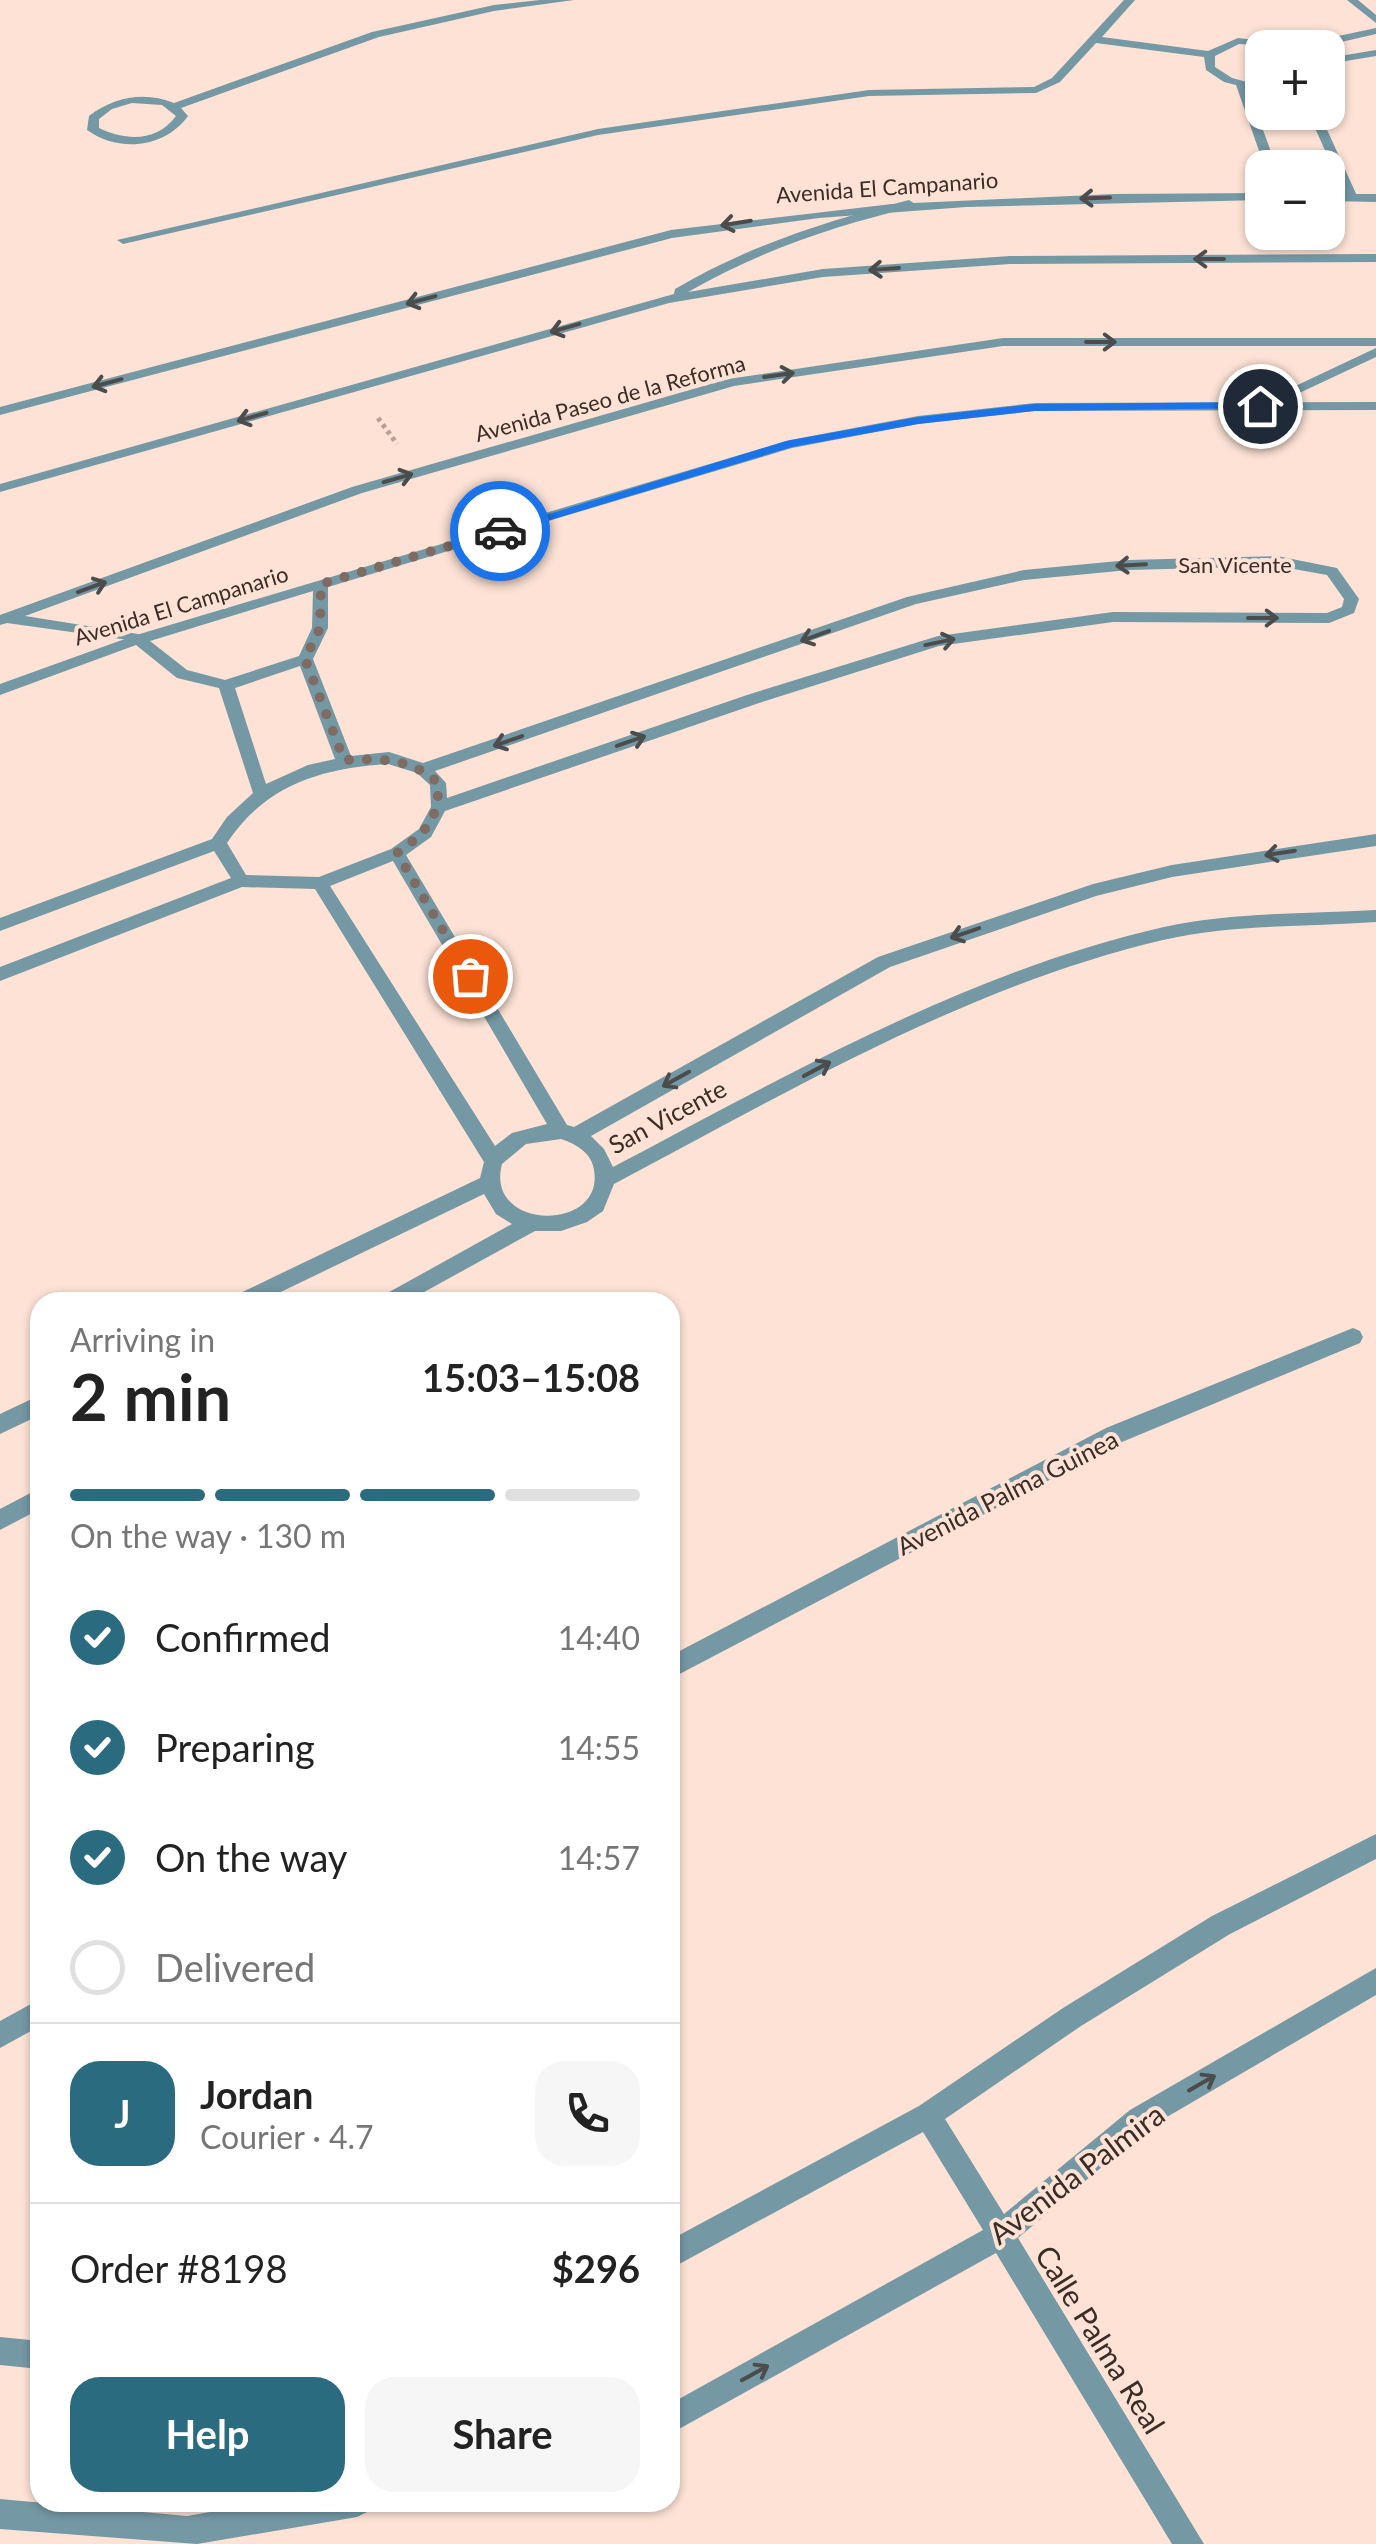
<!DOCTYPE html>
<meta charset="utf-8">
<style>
:root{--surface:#fff;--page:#f6f6f6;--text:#222;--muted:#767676;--line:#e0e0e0;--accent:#2a6b7f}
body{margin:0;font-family:Lato,sans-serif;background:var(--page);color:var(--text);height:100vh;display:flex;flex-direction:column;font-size:38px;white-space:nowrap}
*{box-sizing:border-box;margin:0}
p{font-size:32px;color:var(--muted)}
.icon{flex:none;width:55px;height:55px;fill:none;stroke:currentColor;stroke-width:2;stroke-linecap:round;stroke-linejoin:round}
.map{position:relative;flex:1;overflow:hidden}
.sheet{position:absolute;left:30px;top:1292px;width:650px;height:1220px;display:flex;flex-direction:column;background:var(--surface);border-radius:30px;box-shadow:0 2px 8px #0004}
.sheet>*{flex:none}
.buttons{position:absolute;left:1245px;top:30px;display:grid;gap:20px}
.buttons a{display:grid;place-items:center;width:100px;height:100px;border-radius:20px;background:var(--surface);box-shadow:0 2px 8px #0004;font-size:50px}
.pin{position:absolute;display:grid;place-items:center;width:85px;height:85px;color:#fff;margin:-42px;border:5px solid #fff;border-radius:50%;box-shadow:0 2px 10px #0007}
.courier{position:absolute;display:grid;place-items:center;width:100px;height:100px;margin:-50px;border:8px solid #1a73e8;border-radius:50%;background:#fff;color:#222;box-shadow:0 2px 12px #0007}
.summary em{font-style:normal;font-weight:700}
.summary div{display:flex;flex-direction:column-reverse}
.summary{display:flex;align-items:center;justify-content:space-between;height:170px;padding:0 40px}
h1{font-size:65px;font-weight:700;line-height:75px}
.bar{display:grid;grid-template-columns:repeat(4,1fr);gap:15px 10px;align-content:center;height:120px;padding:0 40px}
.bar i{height:12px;border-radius:8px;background:var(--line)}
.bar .selected{background:var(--accent)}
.bar p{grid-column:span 4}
.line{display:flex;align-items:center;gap:25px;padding:0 40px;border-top:2px solid var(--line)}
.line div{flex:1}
.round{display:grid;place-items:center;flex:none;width:105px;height:105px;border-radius:30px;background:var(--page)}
ol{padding:0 40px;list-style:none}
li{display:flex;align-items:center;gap:30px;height:110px}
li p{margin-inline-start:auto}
li .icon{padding:10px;border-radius:50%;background:var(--accent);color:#fff;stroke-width:4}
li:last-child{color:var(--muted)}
li i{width:55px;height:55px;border:5px solid var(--line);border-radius:50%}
.primary-button{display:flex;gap:20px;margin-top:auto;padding:20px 40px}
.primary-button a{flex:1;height:115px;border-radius:30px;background:var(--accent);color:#fff;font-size:40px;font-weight:700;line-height:115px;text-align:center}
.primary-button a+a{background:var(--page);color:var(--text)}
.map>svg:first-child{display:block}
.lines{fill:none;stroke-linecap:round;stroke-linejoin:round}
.path{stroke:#b7a197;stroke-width:5;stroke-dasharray:4 4;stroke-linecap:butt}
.service{fill:#7498a4;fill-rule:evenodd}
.minor{fill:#7498a4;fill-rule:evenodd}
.tertiary{fill:#7498a4;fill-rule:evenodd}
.oneway{stroke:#4b4d4c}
.route{fill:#1a73e8}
.done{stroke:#7e6c64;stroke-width:10;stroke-dasharray:0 18}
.labels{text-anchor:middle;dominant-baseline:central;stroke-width:8;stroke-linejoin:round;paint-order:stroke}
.far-street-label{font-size:22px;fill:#3a2d27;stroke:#fde2d5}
.street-label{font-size:25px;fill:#3a2d27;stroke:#fde2d5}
.near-street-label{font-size:30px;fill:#3a2d27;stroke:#fde2d5}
</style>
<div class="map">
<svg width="1376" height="2544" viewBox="0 0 1376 2544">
<rect width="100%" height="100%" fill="#fde2d5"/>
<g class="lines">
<path class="path" d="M378,418L397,444"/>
<g class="service">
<path d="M540,0H574L494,11L379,37L181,108L188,116C165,148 119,153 87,130L89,116C114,97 144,91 174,103L372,32L494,5ZM132,103L162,105L176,116C157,142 126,141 99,128V119L112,109Z"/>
<path d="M1124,0H1135L1102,37L1208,51L1238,38L1296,45L1376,28V34L1315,48L1239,44L1215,56V67L1232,78L1262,86V92L1248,89L1277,168H1265L1236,85L1224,82L1206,70L1204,57L1096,43L1060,82L1036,93L869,96L598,135L123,244L117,240L598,129L869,90L1034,87L1052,78Z"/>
<path d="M1347,0H1358L1376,15V23Z"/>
<path d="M1376,50V56L1328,64V58Z"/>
<path d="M1308,112H1319L1358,198L1356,201L1346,198Z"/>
</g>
<g class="minor">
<path d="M1114,194L1262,193V200L966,207L819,218L672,238L0,415V407L671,230L892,204Z"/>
<path d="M1376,194V202L1328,201V194Z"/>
<path d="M1376,402V410L1035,411L918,424L792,448L328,587V628L313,659L351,756L389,752L423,763L907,597L1024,570L1129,560L1277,556L1337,568L1359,599L1354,613L1329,623L1113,622L939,646L759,703L445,811L431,837L406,855L567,1125L574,1127L878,957L1093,884L1172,865L1376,834V846L1172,877L1096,896L890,967L591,1136L604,1149L613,1167C790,1074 967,972 1164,927C1233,912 1306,914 1376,910V922C1306,927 1232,924 1163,940C967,986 790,1091 614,1184L603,1211L587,1222L561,1231H535L406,1302H379L382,1296L512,1224L496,1214L484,1194L260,1302H231L234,1296L480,1178L484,1162L315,889L242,887L0,981V967L231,878L214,851L0,931V918L212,839L227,817L253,793L219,688L177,678L136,645L0,695V684L133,636L790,440L918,416L1035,403ZM1277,566L1327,575L1344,599L1342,607L1327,613L1113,612L938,636L747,695L447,798L446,783L435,771L916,604L1024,580L1129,570ZM313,591L312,628L299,656L225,680L187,670L150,641ZM300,666L335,759L308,765L266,784L235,688ZM388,764L417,773L430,785L431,807L419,829L391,849L319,877L246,875L227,843C265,785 322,768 388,764ZM393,861L547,1124L512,1133L495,1146L330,886ZM561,1139C576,1144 592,1153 594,1170C605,1233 484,1231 502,1164L526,1144Z"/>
<path d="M1353,1328L1360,1331L1363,1337L1360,1343L1122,1442L670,1679V1656L1106,1428Z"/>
<path d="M40,1395V1415L0,1434V1414Z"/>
<path d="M40,1488V1509L0,1530V1509Z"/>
<path d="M1376,1834V1859L1230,1934L1081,2026L945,2119L1004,2214L1130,2110L1376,1968V1995L1148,2128L1018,2238L1204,2544H1172L996,2253L670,2434V2404L983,2230L923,2132L670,2269V2240L919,2106L1063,2008L1212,1916Z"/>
<path d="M40,1999V2026L0,2048V2021Z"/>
<path d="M0,2337L40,2341V2369L0,2365Z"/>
<path d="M0,2499L187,2516L268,2502H371L367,2512L357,2517L197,2544L0,2529Z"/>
</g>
<g class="tertiary">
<path d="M909,200L915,204L913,207C834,226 759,251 688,292L823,269L1010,256L1376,254V262L1010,264L823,277L669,303L0,492V484L674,294L675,289C748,246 826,221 909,200Z"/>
<path d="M1003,338H1376V346H1003L734,386L362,493L25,616L138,634L146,639L143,642L7,623L0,625V615L352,487L728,379Z"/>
<path d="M1376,348V357L1265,409L1253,406Z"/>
</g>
</g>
<defs><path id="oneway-shaft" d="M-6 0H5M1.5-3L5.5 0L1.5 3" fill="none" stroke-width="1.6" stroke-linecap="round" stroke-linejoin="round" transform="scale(2.5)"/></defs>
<g class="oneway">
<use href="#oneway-shaft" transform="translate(1095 198) rotate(178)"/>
<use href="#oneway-shaft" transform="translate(736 223) rotate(171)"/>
<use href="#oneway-shaft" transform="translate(1209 259) rotate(180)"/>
<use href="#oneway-shaft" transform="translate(884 269) rotate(176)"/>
<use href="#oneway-shaft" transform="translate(421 300) rotate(165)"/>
<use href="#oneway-shaft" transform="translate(565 328) rotate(164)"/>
<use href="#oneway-shaft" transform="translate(1101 342)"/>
<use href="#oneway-shaft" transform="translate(779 375) rotate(-8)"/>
<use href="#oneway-shaft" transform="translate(107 383) rotate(165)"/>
<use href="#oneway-shaft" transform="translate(252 417) rotate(164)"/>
<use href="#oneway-shaft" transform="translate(398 478) rotate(-16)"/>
<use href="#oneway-shaft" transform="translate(1131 565) rotate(177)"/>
<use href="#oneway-shaft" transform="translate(92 587) rotate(-20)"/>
<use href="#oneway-shaft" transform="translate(1263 618)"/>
<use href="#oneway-shaft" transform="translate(815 636) rotate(160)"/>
<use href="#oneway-shaft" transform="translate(940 642) rotate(-12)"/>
<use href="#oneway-shaft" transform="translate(508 741) rotate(161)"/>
<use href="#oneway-shaft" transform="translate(631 741) rotate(-19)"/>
<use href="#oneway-shaft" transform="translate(1280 853) rotate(171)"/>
<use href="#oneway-shaft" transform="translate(965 933) rotate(161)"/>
<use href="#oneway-shaft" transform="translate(817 1069) rotate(-28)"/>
<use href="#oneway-shaft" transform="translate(676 1079) rotate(151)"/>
<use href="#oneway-shaft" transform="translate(1202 2083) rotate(-30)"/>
<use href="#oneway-shaft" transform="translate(755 2373) rotate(-29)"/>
</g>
<path class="route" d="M1260,402L1264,408L1034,411L918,424L792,447L504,534L494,531L786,441L918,417L1034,404Z"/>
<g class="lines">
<path class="done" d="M470,976L397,853C425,833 440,819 438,783C410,757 380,759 344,760L305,659L320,628L321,584L500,531"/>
</g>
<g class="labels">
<g class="far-street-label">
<text transform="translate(887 187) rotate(-4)">Avenida El Campanario</text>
<text transform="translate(610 398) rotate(-15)">Avenida Paseo de la Reforma</text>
<text x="1235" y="564">San Vicente</text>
<text transform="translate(181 605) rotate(-17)">Avenida El Campanario</text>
</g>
<g class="street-label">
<text transform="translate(667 1116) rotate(-28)">San Vicente</text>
<text transform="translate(1007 1492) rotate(-27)">Avenida Palma Guinea</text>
</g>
<g class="near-street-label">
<text transform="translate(1076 2173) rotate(-37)">Avenida Palmira</text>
<text transform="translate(1101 2339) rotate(58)">Calle Palma Real</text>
</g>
</g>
</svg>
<div class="buttons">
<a>+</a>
<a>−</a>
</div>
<div class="pin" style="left:470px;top:976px;background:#ea580c"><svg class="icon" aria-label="bag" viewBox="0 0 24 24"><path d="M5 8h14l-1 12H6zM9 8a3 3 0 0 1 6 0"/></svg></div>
<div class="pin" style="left:1260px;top:406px;background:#1f2937"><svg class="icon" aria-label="home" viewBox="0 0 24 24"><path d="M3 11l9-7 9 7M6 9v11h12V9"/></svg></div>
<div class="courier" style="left:500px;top:531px"><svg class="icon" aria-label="car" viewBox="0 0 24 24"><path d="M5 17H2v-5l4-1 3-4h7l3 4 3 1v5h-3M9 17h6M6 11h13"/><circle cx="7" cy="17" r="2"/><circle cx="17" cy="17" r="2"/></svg></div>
<section class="sheet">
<div class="summary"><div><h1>2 min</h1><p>Arriving in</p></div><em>15:03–15:08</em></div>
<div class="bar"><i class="selected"></i><i class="selected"></i><i class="selected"></i><i></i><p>On the way · 130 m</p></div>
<ol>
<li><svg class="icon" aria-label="check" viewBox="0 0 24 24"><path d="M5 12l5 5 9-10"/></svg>Confirmed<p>14:40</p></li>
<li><svg class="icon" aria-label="check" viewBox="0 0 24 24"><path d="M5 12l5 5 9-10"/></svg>Preparing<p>14:55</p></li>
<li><svg class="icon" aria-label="check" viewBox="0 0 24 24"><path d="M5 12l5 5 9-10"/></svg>On the way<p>14:57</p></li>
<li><i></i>Delivered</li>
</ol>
<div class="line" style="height:180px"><b class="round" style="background:var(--accent);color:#fff">J</b><div><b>Jordan</b><p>Courier · 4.7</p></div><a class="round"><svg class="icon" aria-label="phone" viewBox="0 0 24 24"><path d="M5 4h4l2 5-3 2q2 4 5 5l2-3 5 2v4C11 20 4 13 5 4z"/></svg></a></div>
<div class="line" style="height:130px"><div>Order #8198</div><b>$296</b></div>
<div class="primary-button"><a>Help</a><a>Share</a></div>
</section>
</div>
